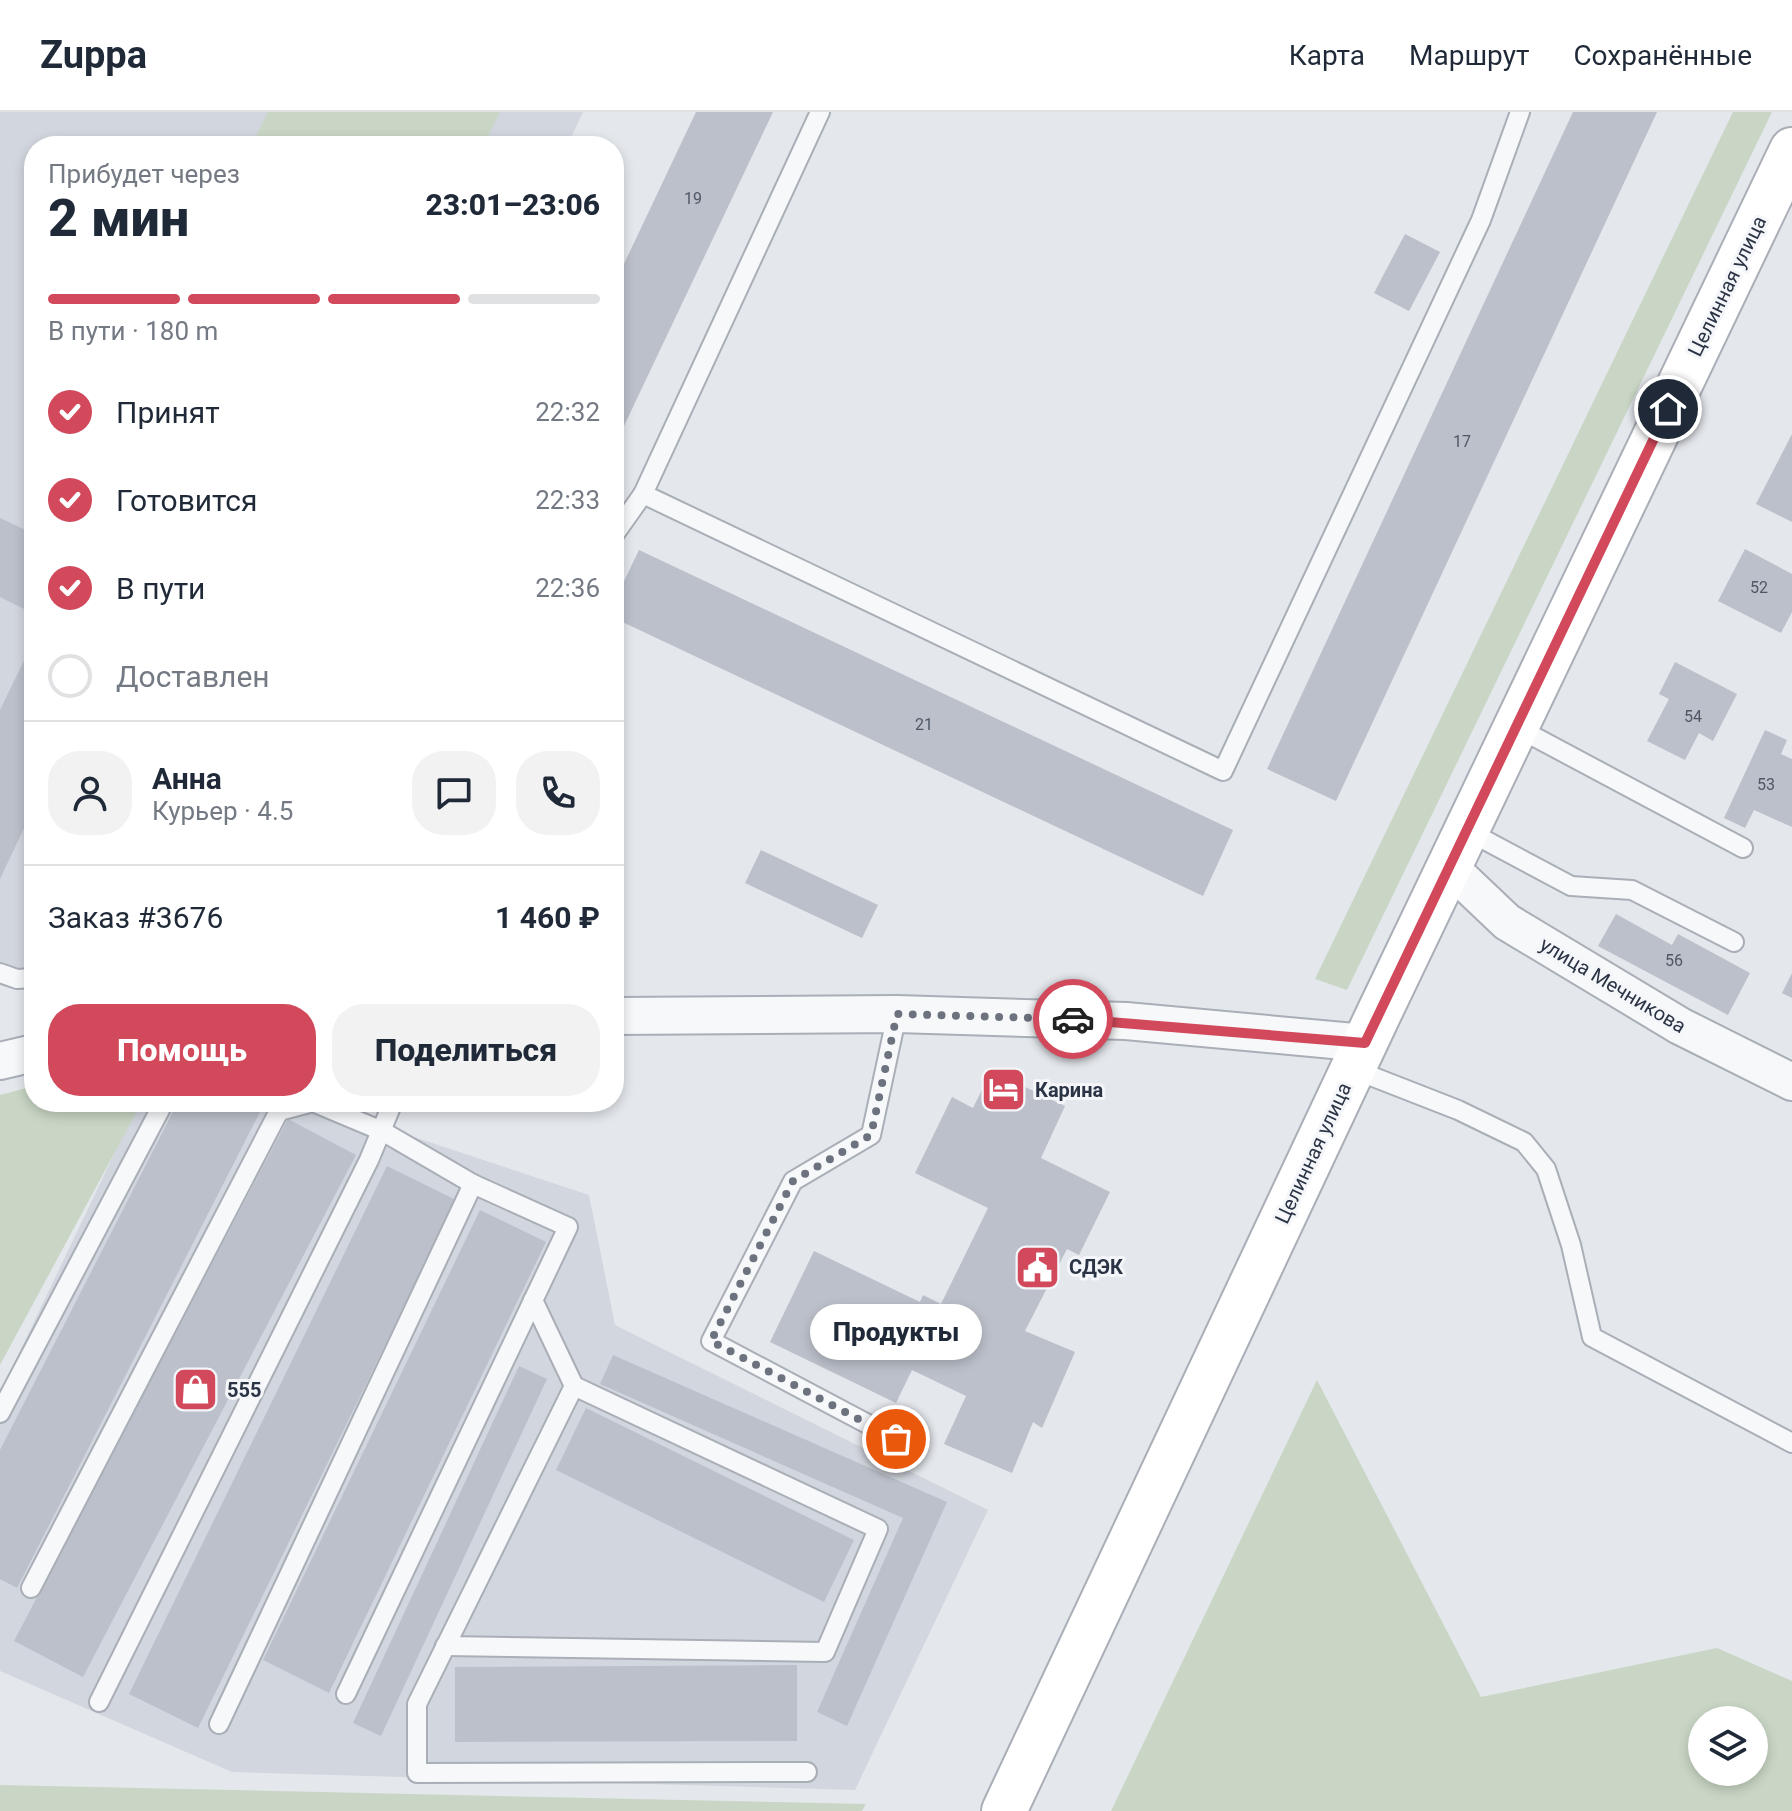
<!DOCTYPE html>
<html lang="ru">
<meta charset="utf-8">
<style>
:root{--surface:#fff;--page:#f2f2f3;--text:#1f2937;--muted:#747a83;--line:#e0e1e3;--accent:#d1495b}
body{margin:0;font-family:Roboto,sans-serif;background:var(--page);color:var(--text);height:100vh;display:flex;flex-direction:column;font-size:30px;white-space:nowrap}
*{box-sizing:border-box;margin:0}
p{font-size:26px;color:var(--muted)}
.icon{flex:none;width:44px;height:44px;fill:none;stroke:currentColor;stroke-width:2;stroke-linecap:round;stroke-linejoin:round}
.map{position:relative;flex:1;overflow:hidden}
.panel{position:absolute;left:24px;top:24px;width:600px;height:976px;display:flex;flex-direction:column;background:var(--surface);border-radius:32px;box-shadow:0 4px 12px #0003}
.panel>*{flex:none}
.buttons{position:absolute;left:1688px;top:1594px;display:grid;gap:16px}
.buttons a{display:grid;place-items:center;width:80px;height:80px;border-radius:50%;background:var(--surface);box-shadow:0 4px 12px #0003;font-size:40px}
.pin{position:absolute;display:grid;place-items:center;width:68px;height:68px;color:#fff;margin:-34px;border:4px solid #fff;border-radius:50%;box-shadow:0 2px 8px #0007}
.courier{position:absolute;display:grid;place-items:center;width:80px;height:80px;margin:-40px;border:6px solid #d1495b;border-radius:50%;background:#fff;color:#222;box-shadow:0 2px 10px #0007}
.bubble{position:absolute;height:56px;border-radius:28px;background:var(--surface);box-shadow:0 4px 12px #0003;font-size:26px;font-weight:800;line-height:56px;text-align:center}
.overview em{font-style:normal;font-weight:800}
.overview div{display:flex;flex-direction:column-reverse}
.overview{display:flex;align-items:center;justify-content:space-between;height:136px;padding:0 24px}
h1{font-size:52px;font-weight:800;line-height:60px}
.bar{display:grid;grid-template-columns:repeat(4,1fr);gap:12px 8px;align-content:center;height:96px;padding:0 24px}
.bar i{height:10px;border-radius:6px;background:var(--line)}
.bar .active{background:var(--accent)}
.bar p{grid-column:span 4}
.line{display:flex;align-items:center;gap:20px;padding:0 24px;border-top:2px solid var(--line)}
.line div{flex:1}
.round{display:grid;place-items:center;flex:none;width:84px;height:84px;border-radius:32px;background:var(--page)}
ol{padding:0 24px;list-style:none}
li{display:flex;align-items:center;gap:24px;height:88px}
li p{margin-inline-start:auto}
li .icon{padding:8px;border-radius:50%;background:var(--accent);color:#fff;stroke-width:4}
li:last-child{color:var(--muted)}
li i{width:44px;height:44px;border:4px solid var(--line);border-radius:50%}
.action{display:flex;gap:16px;margin-top:auto;padding:16px 24px}
.action a{flex:1;height:92px;border-radius:32px;background:var(--accent);color:#fff;font-size:32px;font-weight:800;line-height:92px;text-align:center}
.action a+a{background:var(--page);color:var(--text)}
header{display:flex;align-items:center;gap:48px;box-sizing:border-box;height:112px;padding:0 40px;background:var(--surface);border-bottom:2px solid var(--line)}
header strong{font-size:38px}
nav{display:flex;gap:44px;margin-inline-start:auto;font-size:28px}
.map>svg:first-child{display:block}
.built{fill:#d2d6de}
.green{fill:#c9d6c5;fill-rule:evenodd}
.building{fill:#bbc0ca}
.lines{fill:none;stroke-linecap:round;stroke-linejoin:round}
.lane-casing{stroke:#a9aeb7;stroke-width:22}
.street-casing{stroke:#a9aeb7;stroke-width:40}
.secondary-casing{stroke:#a9aeb7;stroke-width:48}
.lane{stroke:#f7f8fa;stroke-width:18}
.street{stroke:#f7f8fa;stroke-width:36}
.secondary{stroke:#fff;stroke-width:44}
.done{stroke:#6c737f;stroke-width:8;stroke-dasharray:0 14.4}
.route{stroke:#d1495b;stroke-width:10}
.labels{text-anchor:middle;dominant-baseline:central;stroke-width:6;stroke-linejoin:round;paint-order:stroke}
.number-label{font-size:16px;fill:#4f5766}
.street-label{font-size:20px;fill:#2b3445;stroke:#f4f6f9}
.poi-label{font-size:20px;font-weight:bold;fill:#2b3445;stroke:#f4f6f9;text-anchor:start}
</style>
<header>
<strong>Zuppa</strong>
<nav><a>Карта</a><a>Маршрут</a><a>Сохранённые</a></nav>
</header>
<div class="map">
<svg width="1792" height="1699" viewBox="0 0 1792 1699">
<rect width="100%" height="100%" fill="#e4e7ec"/>
<g class="built">
<path d="M0,0H583L567,34H34V873L9,875L0,871Z"/>
<path d="M139,990H308L589,1083L615,1213L988,1398L855,1678L232,1660L0,1559V1281Z"/>
</g>
<g class="green">
<path d="M268,0H500L483,34H251Z"/>
<path d="M1733,0H1772L1347,878L1315,867Z"/>
<path d="M34,974V990H142L0,1253V983Z"/>
<path d="M1317,1268L1481,1585L1717,1536L1792,1569V1699H1111ZM1702,1608H1754V1660H1702Z"/>
<path d="M0,1673L866,1692L862,1699H0Z"/>
</g>
<g class="building">
<path d="M696,0H773L614,335V173Z"/>
<path d="M1573,0H1657L1336,689L1267,657Z"/>
<path d="M1405,122L1440,140L1409,199L1374,181Z"/>
<path d="M1792,322V410L1756,392Z"/>
<path d="M0,406L34,422V502L0,485Z"/>
<path d="M1745,437L1792,462V500L1781,521L1718,489Z"/>
<path d="M639,438L1233,718L1203,784L614,506V490Z"/>
<path d="M34,528V695L0,767V598Z"/>
<path d="M1675,550L1737,582L1713,629L1699,621L1685,648L1647,629L1669,587L1659,582Z"/>
<path d="M1765,618L1787,628L1781,642L1792,647V715L1754,698L1745,716L1724,706Z"/>
<path d="M761,738L878,793L862,826L745,771Z"/>
<path d="M1616,802L1672,833L1678,822L1750,861L1728,903L1598,834Z"/>
<path d="M1792,861V886L1782,881Z"/>
<path d="M991,959L1065,994L1041,1046L1110,1080L1079,1143L1067,1137L1025,1219L1075,1240L1042,1316L1033,1310L1012,1361L944,1332L966,1284L912,1258L896,1291L770,1230L814,1139L920,1190L923,1183L941,1192L988,1096L915,1061L952,985L973,996Z"/>
<path d="M178,990H245L261,998L17,1476L0,1467V1338Z"/>
<path d="M288,1007L356,1043L83,1565L14,1529Z"/>
<path d="M387,1054L456,1088L198,1616L129,1582Z"/>
<path d="M480,1098L546,1130L329,1581L263,1548Z"/>
<path d="M613,1243L947,1390L847,1614L817,1600L903,1406L600,1272Z"/>
<path d="M519,1254L547,1267L381,1624L353,1611Z"/>
<path d="M586,1296L854,1428L824,1490L556,1358Z"/>
<path d="M797,1553V1629L455,1630V1555Z"/>
</g>
<g class="lines">
<defs>
<g id="lane">
<path d="M820,0L643,382L1223,659L1481,108L1520,0"/>
<path d="M614,423L643,382"/>
<path d="M1516,615L1743,736"/>
<path d="M1466,718L1571,774L1632,778L1734,830"/>
<path d="M0,861L17,867L34,866"/>
<path d="M1353,957L1458,998L1524,1030L1546,1057L1571,1133L1592,1225L1792,1331"/>
<path d="M533,1188L574,1274L417,1592V1661L807,1660"/>
<path d="M0,1301L164,990"/>
<path d="M896,1327L711,1229L793,1069L871,1023L897,902"/>
<path d="M31,1476L279,999L313,990L382,1019L473,1072L219,1612"/>
<path d="M445,1534L825,1540L878,1417L574,1274"/>
<path d="M346,1582L568,1115L473,1072"/>
<path d="M99,1590L369,1048L393,990"/>
</g>
<g id="street">
<path d="M1448,754L1507,810L1680,914L1792,970"/>
<path d="M614,904L897,902L1126,909L1365,931"/>
<path d="M0,949L34,941"/>
</g>
<path id="secondary" d="M1004,1699L1380,899L1792,38"/>
</defs>
<use href="#lane" class="lane-casing"/>
<use href="#street" class="street-casing"/>
<use href="#secondary" class="secondary-casing"/>
<use href="#lane" class="lane"/>
<use href="#street" class="street"/>
<use href="#secondary" class="secondary"/>
</g>
<g class="lines">
<path class="done" d="M896,1327L711,1229L793,1069L871,1023L897,902L1073,907"/>
<path class="route" d="M1073,907L1365,931L1668,297"/>
</g>
<defs>
<symbol id="hotel-square" viewBox="-11 -11 22 22"><rect x="-9" y="-9" width="18" height="18" rx="4" fill="#d1495b" stroke="#f4f6f9"/><path d="M-6-4.5h1.5V1H6V5H4.5V3h-9V5H-6ZM-4 0a1.8 1.8 0 1 1 3.6 0ZM.5 0V-2.5h3Q6-2.5 6 0Z" fill="#fff"/></symbol>
<symbol id="civic-square" viewBox="-11 -11 22 22"><rect x="-9" y="-9" width="18" height="18" rx="4" fill="#d1495b" stroke="#f4f6f9"/><path d="M-.6-6.5H3V-4.5H.6V-3L4-1V1h2V6H-6V1h2V-1L-.6-3ZM-1.2 2.5V6h2.4V2.5Z" fill="#fff"/></symbol>
<symbol id="shop-square" viewBox="-11 -11 22 22"><rect x="-9" y="-9" width="18" height="18" rx="4" fill="#d1495b" stroke="#f4f6f9"/><path d="M-5-2.5h2.3a2.7 3.5 0 0 1 5.4 0H5L5.5 6h-11ZM-1.5-2.5h3a1.5 2.3 0 0 0-3 0Z" fill="#fff"/></symbol>
</defs>
<g fill-rule="evenodd">
<use href="#hotel-square" x="978" y="952" width="51" height="51"/>
<use href="#civic-square" x="1012" y="1130" width="51" height="51"/>
<use href="#shop-square" x="170" y="1252" width="51" height="51"/>
</g>
<g class="labels">
<g class="number-label">
<text x="693" y="86">19</text>
<text x="1462" y="329">17</text>
<text x="1759" y="475">52</text>
<text x="1693" y="604">54</text>
<text x="924" y="612">21</text>
<text x="1766" y="672">53</text>
<text x="1674" y="848">56</text>
</g>
<g class="street-label">
<text transform="translate(1727 174) rotate(-64)">Целинная улица</text>
<text transform="translate(1613 873) rotate(31)">улица Мечникова</text>
<text transform="translate(1313 1041) rotate(-65)">Целинная улица</text>
</g>
<g class="poi-label">
<text x="1035" y="978">Карина</text>
<text x="1069" y="1155">СДЭК</text>
<text x="227" y="1278">555</text>
</g>
</g>
</svg>
<div class="buttons">
<a><svg class="icon" aria-label="layers" viewBox="0 0 24 24"><path d="M12 4l9 5-9 5-9-5zM3 14l9 5 9-5"/></svg></a>
</div>
<div class="pin" style="left:896px;top:1327px;background:#ea580c"><svg class="icon" aria-label="bag" viewBox="0 0 24 24"><path d="M5 8h14l-1 12H6zM9 8a3 3 0 0 1 6 0"/></svg></div>
<div class="pin" style="left:1668px;top:297px;background:#1f2937"><svg class="icon" aria-label="home" viewBox="0 0 24 24"><path d="M3 11l9-7 9 7M6 9v11h12V9"/></svg></div>
<div class="courier" style="left:1073px;top:907px"><svg class="icon" aria-label="car" viewBox="0 0 24 24"><path d="M5 17H2v-5l4-1 3-4h7l3 4 3 1v5h-3M9 17h6M6 11h13"/><circle cx="7" cy="17" r="2"/><circle cx="17" cy="17" r="2"/></svg></div>
<div class="bubble" style="left:810px;top:1192px;width:172px">Продукты</div>
<section class="panel">
<div class="overview"><div><h1>2 мин</h1><p>Прибудет через</p></div><em>23:01–23:06</em></div>
<div class="bar"><i class="active"></i><i class="active"></i><i class="active"></i><i></i><p>В пути · 180 m</p></div>
<ol>
<li><svg class="icon" aria-label="check" viewBox="0 0 24 24"><path d="M5 12l5 5 9-10"/></svg>Принят<p>22:32</p></li>
<li><svg class="icon" aria-label="check" viewBox="0 0 24 24"><path d="M5 12l5 5 9-10"/></svg>Готовится<p>22:33</p></li>
<li><svg class="icon" aria-label="check" viewBox="0 0 24 24"><path d="M5 12l5 5 9-10"/></svg>В пути<p>22:36</p></li>
<li><i></i>Доставлен</li>
</ol>
<div class="line" style="height:144px"><a class="round"><svg class="icon" aria-label="person" viewBox="0 0 24 24"><circle cx="12" cy="8" r="4"/><path d="M4 21q1-7 8-7t8 7"/></svg></a><div><b>Анна</b><p>Курьер · 4.5</p></div><a class="round"><svg class="icon" aria-label="chat" viewBox="0 0 24 24"><path d="M4 5h16v11H9l-5 4z"/></svg></a><a class="round"><svg class="icon" aria-label="phone" viewBox="0 0 24 24"><path d="M5 4h4l2 5-3 2q2 4 5 5l2-3 5 2v4C11 20 4 13 5 4z"/></svg></a></div>
<div class="line" style="height:104px"><div>Заказ #3676</div><b>1 460 ₽</b></div>
<div class="action"><a>Помощь</a><a>Поделиться</a></div>
</section>
</div>
